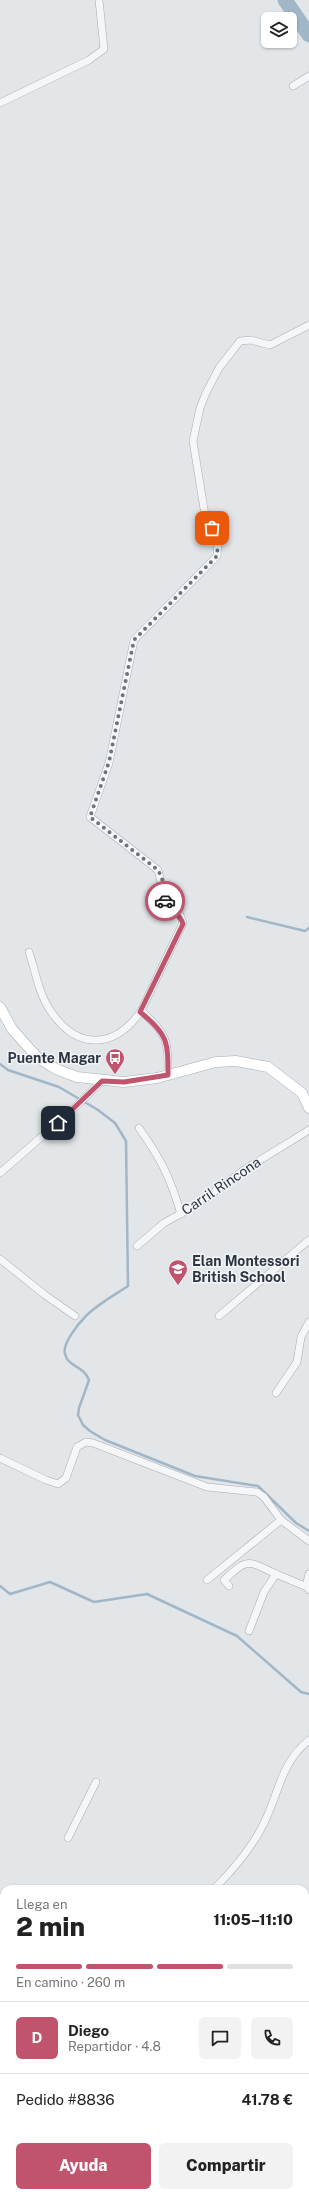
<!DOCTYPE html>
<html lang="es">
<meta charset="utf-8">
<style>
:root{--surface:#fff;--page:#f2f2f2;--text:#222;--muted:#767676;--line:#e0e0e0;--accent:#c1546d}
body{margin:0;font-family:"Public Sans",sans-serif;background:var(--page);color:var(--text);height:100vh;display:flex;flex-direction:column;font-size:15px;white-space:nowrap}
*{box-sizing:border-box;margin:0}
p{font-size:13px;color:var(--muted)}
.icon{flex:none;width:22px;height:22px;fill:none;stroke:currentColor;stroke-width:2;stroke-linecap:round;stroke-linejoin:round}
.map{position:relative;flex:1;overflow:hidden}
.details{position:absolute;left:0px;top:1885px;width:309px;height:312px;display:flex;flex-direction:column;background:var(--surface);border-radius:12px 12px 0 0;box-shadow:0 1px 3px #0004}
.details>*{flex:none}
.tools{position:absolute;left:261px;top:12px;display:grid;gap:8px}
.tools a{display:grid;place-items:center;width:36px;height:36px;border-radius:6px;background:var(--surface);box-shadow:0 1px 3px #0004;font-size:20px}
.pin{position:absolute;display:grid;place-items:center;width:34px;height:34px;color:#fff;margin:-17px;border-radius:8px;box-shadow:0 2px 6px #0006}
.courier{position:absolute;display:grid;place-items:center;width:40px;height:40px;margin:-20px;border:3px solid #c1546d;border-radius:50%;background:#fff;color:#222;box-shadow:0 1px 5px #0007}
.summary em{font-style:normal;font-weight:800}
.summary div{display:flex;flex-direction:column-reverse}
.summary{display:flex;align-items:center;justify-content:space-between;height:68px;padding:0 16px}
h1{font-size:26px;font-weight:800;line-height:30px}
.bar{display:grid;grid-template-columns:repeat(4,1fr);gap:6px 4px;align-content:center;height:48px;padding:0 16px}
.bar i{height:5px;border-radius:3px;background:var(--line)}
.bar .current{background:var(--accent)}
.bar p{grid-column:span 4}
.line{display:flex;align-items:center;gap:10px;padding:0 16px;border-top:1px solid var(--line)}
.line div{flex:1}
.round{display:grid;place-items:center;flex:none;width:42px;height:42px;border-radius:6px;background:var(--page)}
.primary-button{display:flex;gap:8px;margin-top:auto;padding:8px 16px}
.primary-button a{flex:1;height:46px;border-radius:6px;background:var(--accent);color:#fff;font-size:16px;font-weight:800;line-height:46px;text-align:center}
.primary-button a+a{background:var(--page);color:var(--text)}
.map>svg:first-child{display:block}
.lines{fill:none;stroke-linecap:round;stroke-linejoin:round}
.stream{stroke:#a1b6c6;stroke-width:2.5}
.river{stroke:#a1b6c6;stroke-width:15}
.minor-casing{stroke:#a8adb3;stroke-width:8}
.secondary-casing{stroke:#a8adb3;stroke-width:11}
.minor{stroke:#f5f6f8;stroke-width:7}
.secondary{stroke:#fff;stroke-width:10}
.done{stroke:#6c737b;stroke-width:4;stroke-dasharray:0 7.2}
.route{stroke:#c1546d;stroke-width:5}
.labels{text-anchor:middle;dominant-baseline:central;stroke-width:3;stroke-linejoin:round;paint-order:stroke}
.poi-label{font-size:14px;font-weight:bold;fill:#2c3540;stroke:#f2f4f7;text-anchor:end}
.street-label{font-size:14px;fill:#2c3540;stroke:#f2f4f7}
</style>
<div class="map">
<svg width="309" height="2197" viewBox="0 0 309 2197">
<rect width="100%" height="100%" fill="#e2e6e9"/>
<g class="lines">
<g class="stream">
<path d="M247,917L305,931L309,928"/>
<path d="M0,1064L8,1070L59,1087L98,1110L115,1123L126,1141L128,1286C115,1295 96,1305 85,1317C78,1324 62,1344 65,1354C68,1367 84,1366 89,1380L79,1408L78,1415L83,1425L90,1431L105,1440L195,1476L258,1486L296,1523L309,1531"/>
<path d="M0,1586L10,1594L50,1582L94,1602L147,1594L237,1636L301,1692L309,1694"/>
<path d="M0,1902L4,1903"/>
<path d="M305,2038L309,2041"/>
<path d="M246,2197V2193"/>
</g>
<path class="river" d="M285,0L309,35"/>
<defs>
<g id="minor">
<path d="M293,86L309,76"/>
<path d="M0,103L89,60L104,49L99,0"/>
<path d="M29,952C35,970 39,994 50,1010C76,1050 114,1050 141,1011"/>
<path d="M168,1075C168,1041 168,1034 141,1011L183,923L180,915L167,905L158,870L90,817L109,763L134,640L217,556L218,542L205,515L193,441L200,408L206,393L219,368L240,341L251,340L270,345L309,325"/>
<path d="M139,1128C161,1159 170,1177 181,1214"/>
<path d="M0,1173L69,1113L102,1081"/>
<path d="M137,1246L164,1223L196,1205L244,1170L309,1130"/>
<path d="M0,1259L45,1295L75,1316"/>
<path d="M219,1316L309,1240"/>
<path d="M276,1393L297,1362L301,1337L309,1322"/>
<path d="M0,1458L46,1480L58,1484L66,1478L77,1447L86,1442L93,1443L207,1487L257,1492L264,1497L281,1520L309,1541"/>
<path d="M207,1580L281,1520"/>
<path d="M229,1586L224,1580C248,1558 247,1560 276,1574"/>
<path d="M309,1590L307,1582L309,1574"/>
<path d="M249,1631L264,1592L276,1574L307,1587"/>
<path d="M68,1838L96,1782"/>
<path d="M214,1889C234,1869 252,1848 264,1823C280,1791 280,1764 309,1740"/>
<path d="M0,2100L4,2101"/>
<path d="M36,2197L38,2193"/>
</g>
<g id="secondary">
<path d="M0,1007L12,1029L37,1057L56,1069L77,1077L124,1082L157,1078L216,1062L236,1061L268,1067L302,1093L309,1108"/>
<path d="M0,2027L4,2029"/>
<path d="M144,2193L145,2197"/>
<path d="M131,2197L134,2193"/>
<path d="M187,2197L188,2193"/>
</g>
</defs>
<use href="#minor" class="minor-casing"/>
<use href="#secondary" class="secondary-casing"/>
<use href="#minor" class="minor"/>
<use href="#secondary" class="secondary"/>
</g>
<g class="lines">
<path class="done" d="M165,901L162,878L158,870L90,817L109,762L134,640L217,556L218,542L212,528"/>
<path class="route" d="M58,1123L102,1081L124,1082L168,1075C168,1042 168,1034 140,1012L183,924C179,911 169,911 165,901"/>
</g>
<defs>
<symbol id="bus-pin" viewBox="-11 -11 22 30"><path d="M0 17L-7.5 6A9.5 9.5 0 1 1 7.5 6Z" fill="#c1546d" stroke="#f2f4f7"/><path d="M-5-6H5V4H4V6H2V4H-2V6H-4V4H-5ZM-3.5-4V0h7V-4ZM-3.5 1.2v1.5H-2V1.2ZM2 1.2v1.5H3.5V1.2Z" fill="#fff"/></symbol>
<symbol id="school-pin" viewBox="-11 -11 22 30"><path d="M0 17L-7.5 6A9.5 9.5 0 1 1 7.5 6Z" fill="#c1546d" stroke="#f2f4f7"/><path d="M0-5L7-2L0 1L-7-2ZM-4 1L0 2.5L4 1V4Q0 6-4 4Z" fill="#fff"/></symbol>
</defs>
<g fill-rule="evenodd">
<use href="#bus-pin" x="104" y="1047" width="22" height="30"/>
<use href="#school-pin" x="167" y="1258" width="22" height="30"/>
</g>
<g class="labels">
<g class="poi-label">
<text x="101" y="1058">Puente Magar</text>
<text x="192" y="1261" text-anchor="start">Elan Montessori<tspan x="192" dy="16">British School</tspan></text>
</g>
<g class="street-label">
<text transform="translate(221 1186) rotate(-34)">Carril Rincona</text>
</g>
</g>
</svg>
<div class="tools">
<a><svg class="icon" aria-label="layers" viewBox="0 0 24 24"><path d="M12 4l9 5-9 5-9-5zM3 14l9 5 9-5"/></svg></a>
</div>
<div class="pin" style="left:212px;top:528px;background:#ea580c"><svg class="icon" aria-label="bag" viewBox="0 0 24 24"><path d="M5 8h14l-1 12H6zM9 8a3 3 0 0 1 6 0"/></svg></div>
<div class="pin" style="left:58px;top:1123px;background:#1f2937"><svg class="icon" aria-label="home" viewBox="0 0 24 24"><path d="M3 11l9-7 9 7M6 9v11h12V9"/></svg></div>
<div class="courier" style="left:165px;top:901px"><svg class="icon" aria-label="car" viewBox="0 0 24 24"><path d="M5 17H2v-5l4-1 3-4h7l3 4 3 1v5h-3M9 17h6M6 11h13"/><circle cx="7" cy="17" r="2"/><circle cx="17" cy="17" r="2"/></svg></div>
<section class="details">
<div class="summary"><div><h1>2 min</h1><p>Llega en</p></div><em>11:05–11:10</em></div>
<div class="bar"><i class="current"></i><i class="current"></i><i class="current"></i><i></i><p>En camino · 260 m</p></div>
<div class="line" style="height:72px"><b class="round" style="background:var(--accent);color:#fff">D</b><div><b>Diego</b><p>Repartidor · 4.8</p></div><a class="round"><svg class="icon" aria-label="chat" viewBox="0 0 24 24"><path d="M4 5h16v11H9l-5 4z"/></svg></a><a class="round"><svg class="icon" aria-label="phone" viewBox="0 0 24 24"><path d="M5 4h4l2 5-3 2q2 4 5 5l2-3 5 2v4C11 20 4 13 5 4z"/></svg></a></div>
<div class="line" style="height:52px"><div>Pedido #8836</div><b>41.78 €</b></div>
<div class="primary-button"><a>Ayuda</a><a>Compartir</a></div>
</section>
</div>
